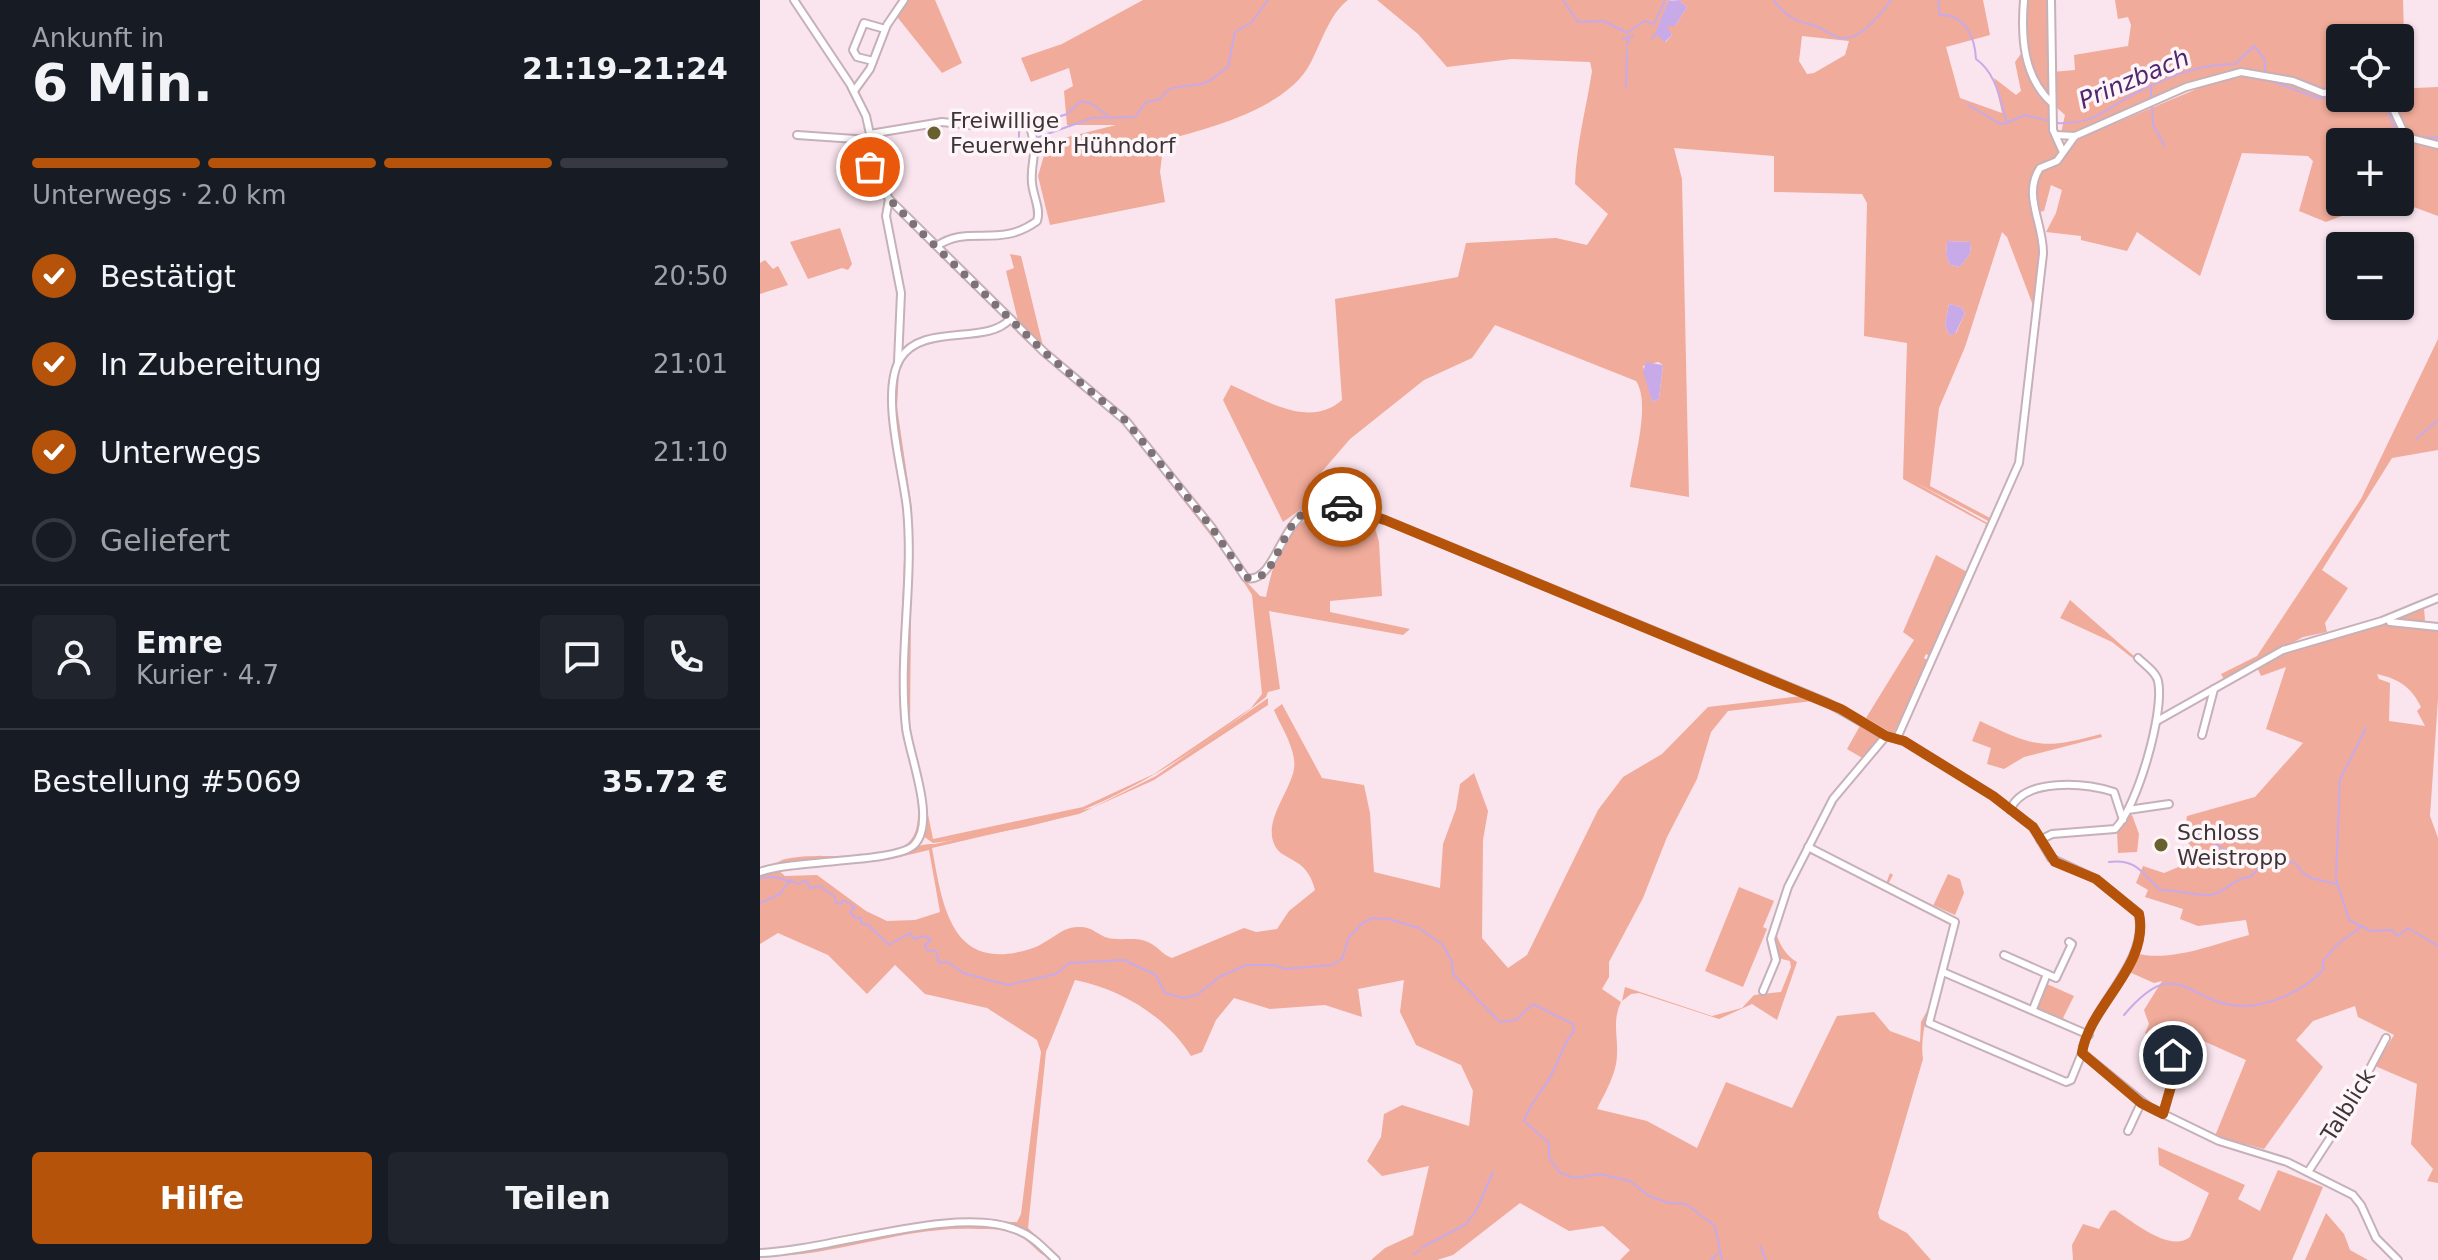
<!DOCTYPE html>
<html lang="de">
<meta charset="utf-8">
<style>
:root{--surface:#171b24;--page:#20242c;--text:#f1f3f6;--muted:#9ea1a6;--line:#363941;--accent:#b45309}
body{margin:0;font-family:"DejaVu Sans",sans-serif;background:var(--page);color:var(--text);height:100vh;display:flex;flex-direction:column;font-size:30px;white-space:nowrap}
*{box-sizing:border-box;margin:0}
p{font-size:26px;color:var(--muted)}
.icon{flex:none;width:44px;height:44px;fill:none;stroke:currentColor;stroke-width:2;stroke-linecap:round;stroke-linejoin:round}
.map{position:relative;flex:1;overflow:hidden}
.drawer{display:flex;flex-direction:column;background:var(--surface);width:760px}
.drawer>*{flex:none}
.buttons{position:absolute;left:1566px;top:24px;display:grid;gap:16px}
.buttons a{display:grid;place-items:center;width:88px;height:88px;border-radius:8px;background:var(--surface);box-shadow:0 2px 6px #0004;font-size:40px}
.pin{position:absolute;display:grid;place-items:center;width:68px;height:68px;color:#fff;margin:-34px;border:4px solid #fff;border-radius:50%;box-shadow:0 2px 8px #0007}
.courier{position:absolute;display:grid;place-items:center;width:80px;height:80px;margin:-40px;border:6px solid #b45309;border-radius:50%;background:#fff;color:#222;box-shadow:0 2px 10px #0007}
.head em{font-style:normal;font-weight:700}
.head div{display:flex;flex-direction:column-reverse}
.head{display:flex;align-items:center;justify-content:space-between;height:136px;padding:0 32px}
h1{font-size:52px;font-weight:700;line-height:60px}
.bar{display:grid;grid-template-columns:repeat(4,1fr);gap:12px 8px;align-content:center;height:96px;padding:0 32px}
.bar i{height:10px;border-radius:6px;background:var(--line)}
.bar .on{background:var(--accent)}
.bar p{grid-column:span 4}
.line{display:flex;align-items:center;gap:20px;padding:0 32px;border-top:2px solid var(--line)}
.line div{flex:1}
.round{display:grid;place-items:center;flex:none;width:84px;height:84px;border-radius:8px;background:var(--page)}
ol{padding:0 32px;list-style:none}
li{display:flex;align-items:center;gap:24px;height:88px}
li p{margin-inline-start:auto}
li .icon{padding:8px;border-radius:50%;background:var(--accent);color:#fff;stroke-width:4}
li:last-child{color:var(--muted)}
li i{width:44px;height:44px;border:4px solid var(--line);border-radius:50%}
.action{display:flex;gap:16px;margin-top:auto;padding:16px 32px}
.action a{flex:1;height:92px;border-radius:8px;background:var(--accent);color:#fff;font-size:32px;font-weight:700;line-height:92px;text-align:center}
.action a+a{background:var(--page);color:var(--text)}
main{display:flex;flex:1;min-height:0}
.map>svg:first-child{display:block}
.green{fill:#f0ab9a;fill-rule:evenodd}
.water{fill:#c9aae8}
.lines{fill:none;stroke-linecap:round;stroke-linejoin:round}
.stream{stroke:#c9aae8;stroke-width:2}
.minor-casing{stroke:#c6b0b9;stroke-width:10}
.minor{stroke:#fff;stroke-width:6}
.done{stroke:#7e7277;stroke-width:8;stroke-dasharray:0 14.4}
.route{stroke:#b45309;stroke-width:10}
.poi-dot{fill:#69612d;stroke:#fef5f9;stroke-width:3}
.labels{text-anchor:middle;dominant-baseline:central;stroke-width:7;stroke-linejoin:round;paint-order:stroke}
.poi-label{font-size:22px;fill:#3c3437;stroke:#fef5f9;text-anchor:start}
.street-label{font-size:22px;fill:#3c3437;stroke:#fef5f9}
.water-label{font-size:24px;font-style:italic;fill:#502870;stroke:#fef5f9}
</style>
<main>
<section class="drawer">
<div class="head"><div><h1>6 Min.</h1><p>Ankunft in</p></div><em>21:19–21:24</em></div>
<div class="bar"><i class="on"></i><i class="on"></i><i class="on"></i><i></i><p>Unterwegs · 2.0 km</p></div>
<ol>
<li><svg class="icon" aria-label="check" viewBox="0 0 24 24"><path d="M5 12l5 5 9-10"/></svg>Bestätigt<p>20:50</p></li>
<li><svg class="icon" aria-label="check" viewBox="0 0 24 24"><path d="M5 12l5 5 9-10"/></svg>In Zubereitung<p>21:01</p></li>
<li><svg class="icon" aria-label="check" viewBox="0 0 24 24"><path d="M5 12l5 5 9-10"/></svg>Unterwegs<p>21:10</p></li>
<li><i></i>Geliefert</li>
</ol>
<div class="line" style="height:144px"><a class="round"><svg class="icon" aria-label="person" viewBox="0 0 24 24"><circle cx="12" cy="8" r="4"/><path d="M4 21q1-7 8-7t8 7"/></svg></a><div><b>Emre</b><p>Kurier · 4.7</p></div><a class="round"><svg class="icon" aria-label="chat" viewBox="0 0 24 24"><path d="M4 5h16v11H9l-5 4z"/></svg></a><a class="round"><svg class="icon" aria-label="phone" viewBox="0 0 24 24"><path d="M5 4h4l2 5-3 2q2 4 5 5l2-3 5 2v4C11 20 4 13 5 4z"/></svg></a></div>
<div class="line" style="height:104px"><div>Bestellung #5069</div><b>35.72 €</b></div>
<div class="action"><a>Hilfe</a><a>Teilen</a></div>
</section>
<div class="map">
<svg width="1678" height="1260" viewBox="0 0 1678 1260">
<rect width="100%" height="100%" fill="#fae4ed"/>
<g class="green">
<path d="M146,0H175L202,63L182,73L138,18L137,12Z"/>
<path d="M383,0H588C569,14 561,44 550,64C527,108 448,129 404,140L400,172L405,202L290,225L278,176L288,142L356,125H307L304,91L313,86L309,68L271,82L261,58L302,44Z"/>
<path d="M617,0H914L908,1L896,34L906,42L912,35L906,26H915L927,7L919,0H1223L1230,35L1186,47L1200,98L1242,113L1234,78L1256,95L1261,91L1255,62L1266,47L1265,0H1290V123L1299,153L1297,157C1292,160 1284,162 1279,165C1257,184 1279,222 1282,246L1262,442L1249,489L1232,523L1155,482L1229,524L1221,547L1216,545L1220,544L1226,524L1143,479L1147,343L1104,336L1107,203L1102,194L1014,192V156L914,148L922,179L929,497L870,487C874,460 891,403 876,381L735,325L712,358L664,380L590,439L559,475L551,490L572,502L550,503L523,522L463,400L471,385C505,400 550,429 582,400L575,299L698,277L706,243L796,238L827,245L848,214L815,184C816,145 826,110 832,71L830,62L752,59L687,67L658,34ZM1042,36L1089,41L1085,55L1054,73L1047,74L1039,61ZM1242,232L1247,237L1274,308L1258,452L1250,480L1230,518L1170,486L1179,408L1205,347ZM1187,241L1211,242L1210,254L1200,267L1190,265L1186,256ZM1189,304L1201,307L1205,313L1196,333L1189,335L1185,324ZM898,362L903,365L899,399L892,402L883,366Z"/>
<path d="M1355,0H1643L1644,34L1629,32L1628,38H1580V98H1640V88L1644,94L1655,88L1678,87V216L1640,202V142H1580V202H1605L1595,211L1566,222L1539,211L1553,161L1548,156L1482,153L1440,276L1377,232L1367,251L1321,240V236L1286,232L1296,213L1302,190L1291,185L1284,211L1279,212L1273,193L1283,170L1301,161L1320,138L1451,83C1443,83 1433,82 1426,84C1383,94 1346,135 1301,133L1305,115L1296,107L1292,72L1315,70L1314,55L1368,46L1371,25L1368,17L1358,19Z"/>
<path d="M80,228L92,264L88,270L82,268L48,279L30,242Z"/>
<path d="M250,254L261,256L283,346L259,325L246,271L254,268Z"/>
<path d="M5,260L13,269L18,266L28,285L0,294V263Z"/>
<path d="M252,324L359,416L466,550L480,575L500,596L506,597C519,532 544,496 613,521L619,542L622,596L570,601V612L650,629L643,635L509,611L520,689L508,692L506,697C450,741 390,782 323,810C284,826 216,837 173,843L163,836L166,822L148,727L149,510L135,407L137,375L139,366L150,350L164,343L210,333L235,332L251,325L238,333L197,337L159,347L146,357L139,371L137,407L152,509L150,726L173,839L323,807L394,774L491,708L502,694L492,595L469,559L363,423Z"/>
<path d="M1678,339V450L1632,458L1562,570L1588,588L1565,623L1567,632L1543,637L1465,681L1461,674L1497,656L1601,499Z"/>
<path d="M133,392C137,436 144,481 146,525C149,588 135,660 145,724C149,752 174,826 151,845C133,861 44,858 14,865C32,846 121,867 148,843C173,821 144,750 141,720C136,653 146,586 144,519C143,477 135,434 133,392Z"/>
<path d="M1176,555L1209,573L1171,657L1166,654L1164,658L1170,662L1133,734L1106,718L1154,640L1143,632Z"/>
<path d="M1310,600L1376,658L1375,660L1352,642L1300,618Z"/>
<path d="M1664,608L1665,621L1678,624V699L1670,816L1678,838V1183L1667,1181L1673,1169L1651,1144L1657,1084L1615,1066L1634,1035L1598,1017L1595,1006L1553,1021L1536,1040L1563,1067L1504,1149L1455,1136L1486,1060L1439,1039L1436,1031L1423,1022L1408,1046L1385,1033L1389,1024L1384,1010L1402,981L1394,983L1367,971L1375,953C1410,963 1454,944 1489,935L1486,920L1438,926L1420,919L1423,909L1385,897L1388,890L1376,883L1383,866L1404,873L1428,863L1430,845L1424,837L1427,816L1495,797L1543,743L1506,729L1526,667L1501,676L1497,667L1525,651ZM1617,674C1638,679 1651,686 1661,707L1657,711L1665,726L1629,721L1630,683L1619,679Z"/>
<path d="M1042,696C1061,700 1117,723 1121,739L1107,755L1104,754V759L1087,749L1101,724L1053,701L968,711L951,732L937,779L907,837L883,898L849,962V977L842,989L861,1002C852,1022 858,1034 857,1054C857,1073 845,1093 837,1109L887,1121L937,1148L966,1082L1032,1108L1077,1016L1114,1012L1130,1031L1160,1042L1161,1022L1172,1002L1179,967L1192,931L1190,925L1051,854C1039,862 1014,915 1016,930C1017,942 1027,957 1037,962L1017,1020L992,1004L959,1019L879,993L871,994L862,1001L865,987L952,1016L982,1008L994,995L1021,992L1031,967L1030,961L1018,958C1008,920 1029,887 1046,853H1058L1187,918L1193,927C1188,972 1157,1016 1163,1059L1118,1213L1120,1219L1147,1233L1171,1260H860L870,1250L843,1226L809,1231L760,1203L693,1255L677,1260H611L625,1248L653,1235L669,1166L622,1176L607,1161L621,1137L624,1114L642,1105L709,1126L713,1091L701,1065L656,1045L640,1012L644,980L598,989L602,1017L565,1005L510,1009L474,998L456,1020L442,1052L431,1056C407,1017 361,989 315,980L286,1052L268,1228L300,1260C281,1260 275,1245 260,1236C247,1229 232,1229 218,1229C144,1225 74,1258 0,1256L205,1223C143,1219 66,1248 0,1251L188,1222H257L261,1214L281,1052L277,1040L227,1008L165,994L135,965L107,994L68,955L18,933L0,944V873C45,859 91,867 136,857C157,852 151,844 175,844L332,808L396,776L508,698V705L394,780L319,814L172,848C183,909 192,975 273,948C288,943 302,927 317,927C331,926 334,932 345,937C359,942 375,936 388,942C398,946 401,954 412,958L484,928L496,932L517,929L529,911L555,890C546,853 520,864 513,841C506,818 530,791 534,769C537,750 521,727 514,710L522,704L562,778L604,785L610,813L614,872L680,888L683,844L696,809L700,784L714,773L728,811L723,840L722,938L748,968L767,955L838,810L863,777L902,754L948,707ZM169,850L180,912L155,920L127,921L106,911L57,875L25,876L18,870L37,865L127,860Z"/>
<path d="M1220,721C1275,747 1282,750 1341,734L1342,737L1264,757L1244,769L1227,764L1231,748L1212,741Z"/>
<path d="M1372,815L1379,834L1377,852L1358,853L1357,831L1368,816Z"/>
<path d="M1130,873L1133,875L1128,884L1173,906L1188,874L1200,879L1204,893L1195,915L1126,884Z"/>
<path d="M979,887L1014,901L1003,927L1007,929L983,987L945,971Z"/>
<path d="M1287,984L1314,996L1303,1018L1312,1024L1276,1009Z"/>
<path d="M1398,1147L1485,1185L1478,1199L1500,1211L1518,1170L1563,1187L1532,1260H1313L1312,1245L1323,1224L1339,1229L1350,1211L1355,1210C1373,1222 1410,1253 1430,1237L1449,1193L1399,1165Z"/>
<path d="M1566,1213L1584,1234L1590,1250L1608,1260H1545Z"/>
</g>
<g class="water">
<path d="M919,0L927,7L915,26H907L912,35L905,42L895,34L908,1Z"/>
<path d="M1187,241L1211,242L1210,254L1200,267L1190,265L1186,256Z"/>
<path d="M1189,304L1201,307L1205,313L1195,334L1189,335L1185,324Z"/>
<path d="M886,362L903,365L899,399L892,402L883,371Z"/>
</g>
<g class="lines">
<g class="stream">
<path d="M803,0L818,22L844,21L867,33L884,21L894,24L905,0"/>
<path d="M1014,0C1019,11 1038,23 1049,24C1059,26 1067,33 1077,37C1098,45 1121,14 1131,0"/>
<path d="M1178,0L1180,15C1204,13 1215,37 1216,59C1237,74 1240,100 1247,123L1265,115L1290,121"/>
<path d="M863,39L873,36"/>
<path d="M892,39L895,34"/>
<path d="M867,46L869,37"/>
<path d="M1391,87V100"/>
<path d="M866,88L867,50"/>
<path d="M1623,98L1635,130L1645,140"/>
<path d="M1207,104L1240,124L1247,123"/>
<path d="M1392,106L1393,125L1405,146"/>
<path d="M295,118L307,114L321,101L332,104L347,115"/>
<path d="M1296,123C1338,125 1348,106 1381,90C1414,75 1440,64 1475,64L1494,46L1504,58L1506,79L1557,98H1586"/>
<path d="M276,138L332,118L375,117L386,102L401,99C407,81 433,89 447,82C455,78 461,71 468,67L475,32L491,23L508,0"/>
<path d="M1664,138L1678,137"/>
<path d="M259,141V131L265,128"/>
<path d="M259,145V141H269"/>
<path d="M1656,439L1678,420"/>
<path d="M1438,833L1465,850L1488,855L1504,864"/>
<path d="M1349,862C1376,858 1383,874 1400,890C1416,889 1438,897 1450,895C1467,892 1473,878 1490,877C1504,863 1516,859 1535,863C1550,884 1556,877 1578,885"/>
<path d="M1576,876L1580,779L1606,728"/>
<path d="M0,878L15,877L39,884L46,880L50,888L60,886L75,897L76,903L81,904L83,900L95,907L90,912L95,918H101V923L108,925L129,945L150,933L154,939L162,936L171,939L165,946L167,950L176,951L179,963L188,962L203,973L248,985L296,974L309,963L364,960L396,975L405,993L423,998L437,995L459,977L486,965H514L525,969L572,965L582,959L589,937L604,922L613,918L629,919L659,928L683,945L692,962L693,974L740,1022L756,1020L773,1004L813,1024L814,1031C803,1043 801,1057 793,1071C784,1092 771,1099 764,1121L789,1143V1157L800,1173L815,1178L840,1174L870,1181L889,1196L909,1203L926,1204L955,1226L962,1260"/>
<path d="M1576,879L1589,920L1611,931L1632,930L1638,936L1648,928L1678,946"/>
<path d="M0,903L20,894L31,879"/>
<path d="M1364,1015C1420,949 1426,1007 1486,1006C1512,1005 1544,990 1561,972C1569,964 1560,969 1563,961C1565,958 1573,950 1574,948C1582,938 1594,935 1602,925"/>
<path d="M1000,1246L1006,1260"/>
<path d="M663,1247L706,1224L717,1209L733,1172"/>
<path d="M654,1254L660,1250"/>
<path d="M951,1260L959,1253"/>
</g>
<defs>
<g id="minor">
<path d="M34,0L90,84L106,116L110,134L109,164L129,199L284,352L366,421L452,528L486,578C516,585 520,516 557,507C580,501 605,513 625,520L1066,702L1126,736L1144,741L1233,796L1273,827L1291,858L1336,879L1379,914C1389,964 1328,1008 1322,1053L1389,1107L1459,1141L1527,1162L1593,1195L1601,1205L1616,1238L1638,1260"/>
<path d="M1264,0C1261,37 1263,77 1292,103"/>
<path d="M1291,0L1293,130L1302,150"/>
<path d="M113,61L97,57L93,50L104,23L125,29"/>
<path d="M94,91L110,69L127,25L144,0"/>
<path d="M1628,98L1646,137L1678,145"/>
<path d="M110,134L182,122L220,126L252,118L270,127C279,156 270,160 272,183C273,196 281,209 277,221C239,249 208,224 177,246"/>
<path d="M37,135L110,140"/>
<path d="M1296,135L1315,136L1426,87L1481,72L1533,81L1563,93L1580,92"/>
<path d="M129,199L126,216L141,293L138,362"/>
<path d="M1630,622L1678,627"/>
<path d="M1397,721L1523,650L1622,621L1678,598"/>
<path d="M1442,735L1454,689"/>
<path d="M1137,738L1259,463L1283,254C1284,224 1262,195 1280,168L1297,161L1315,136"/>
<path d="M1250,810C1264,777 1325,783 1354,792L1363,820"/>
<path d="M1368,810L1409,804"/>
<path d="M1280,840L1292,834L1355,829C1377,808 1405,711 1398,681C1396,672 1385,665 1378,658"/>
<path d="M1048,847L1195,922L1169,1023L1306,1082L1311,1080L1322,1053"/>
<path d="M0,872C36,859 136,863 154,845C177,822 150,758 146,728C138,655 154,582 147,509C143,470 120,393 140,359C162,322 227,346 250,319"/>
<path d="M1244,955L1287,974L1273,1009"/>
<path d="M1183,972L1329,1035"/>
<path d="M1287,974L1296,978L1312,944L1309,942"/>
<path d="M1003,991L1016,960L1011,939L1028,887L1073,799L1126,736"/>
<path d="M1403,1114L1413,1079V1052L1406,1048"/>
<path d="M1368,1131L1381,1103"/>
<path d="M1548,1172L1587,1112L1626,1038"/>
<path d="M0,1253C68,1251 198,1204 257,1230C273,1236 284,1249 296,1260"/>
</g>
</defs>
<use href="#minor" class="minor-casing"/>
<use href="#minor" class="minor"/>
</g>
<g class="lines">
<path class="done" d="M110,167L129,199L166,237L284,352L366,421L452,528L486,578L504,575C530,542 526,500 582,507"/>
<path class="route" d="M582,507L625,520L1081,709L1126,736L1144,741L1233,796L1273,827L1295,862L1336,879L1379,914C1390,966 1329,1006 1322,1053L1381,1103L1403,1114L1414,1076L1413,1055"/>
</g>
<g class="poi-dot">
<circle cx="174" cy="133" r="8"/>
<circle cx="1401" cy="845" r="8"/>
</g>
<g class="labels">
<g class="poi-label">
<text x="190" y="120">Freiwillige<tspan x="190" dy="25">Feuerwehr Hühndorf</tspan></text>
<text x="1417" y="832">Schloss<tspan x="1417" dy="25">Weistropp</tspan></text>
</g>
<g class="street-label">
<text transform="translate(1588 1105) rotate(-58)">Talblick</text>
</g>
<g class="water-label">
<text transform="translate(1374 79) rotate(-23)">Prinzbach</text>
</g>
</g>
</svg>
<div class="buttons">
<a><svg class="icon" aria-label="locate" viewBox="0 0 24 24"><circle cx="12" cy="12" r="6"/><path d="M12 2v4M12 18v4M2 12h4M18 12h4"/></svg></a>
<a>+</a>
<a>−</a>
</div>
<div class="pin" style="left:110px;top:167px;background:#ea580c"><svg class="icon" aria-label="bag" viewBox="0 0 24 24"><path d="M5 8h14l-1 12H6zM9 8a3 3 0 0 1 6 0"/></svg></div>
<div class="pin" style="left:1413px;top:1055px;background:#1f2937"><svg class="icon" aria-label="home" viewBox="0 0 24 24"><path d="M3 11l9-7 9 7M6 9v11h12V9"/></svg></div>
<div class="courier" style="left:582px;top:507px"><svg class="icon" aria-label="car" viewBox="0 0 24 24"><path d="M5 17H2v-5l4-1 3-4h7l3 4 3 1v5h-3M9 17h6M6 11h13"/><circle cx="7" cy="17" r="2"/><circle cx="17" cy="17" r="2"/></svg></div>
</div>
</main>
